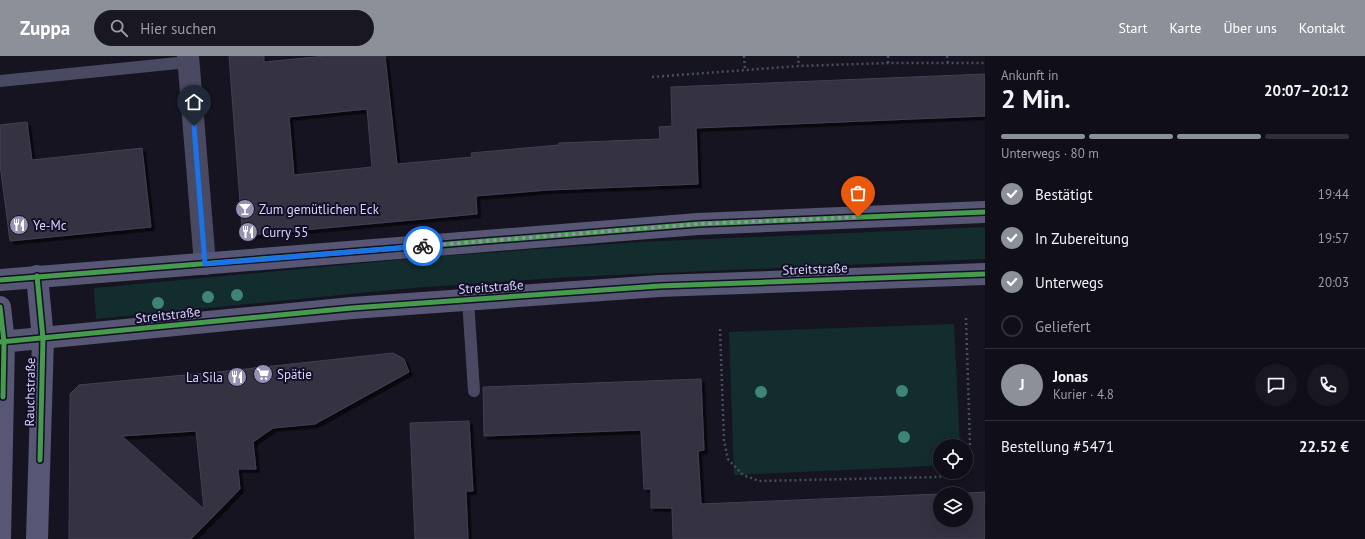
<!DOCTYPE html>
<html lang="de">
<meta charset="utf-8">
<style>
:root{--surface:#100f19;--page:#191822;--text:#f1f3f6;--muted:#9c9ca2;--line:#302f38;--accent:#8c9099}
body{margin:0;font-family:"PT Sans",sans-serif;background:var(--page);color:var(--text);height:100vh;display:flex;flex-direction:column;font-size:15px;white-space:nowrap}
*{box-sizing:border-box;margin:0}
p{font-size:13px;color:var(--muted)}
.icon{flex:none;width:22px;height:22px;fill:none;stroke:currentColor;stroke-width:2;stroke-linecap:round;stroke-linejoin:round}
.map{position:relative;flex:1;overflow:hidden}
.sheet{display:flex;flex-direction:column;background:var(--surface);width:380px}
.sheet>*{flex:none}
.controls{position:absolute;left:933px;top:383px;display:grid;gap:8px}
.controls a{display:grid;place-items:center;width:40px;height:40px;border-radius:50%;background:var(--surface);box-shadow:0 4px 16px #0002,0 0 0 1px var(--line);font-size:20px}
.pin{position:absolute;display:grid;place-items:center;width:34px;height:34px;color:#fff;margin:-41px -17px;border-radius:50% 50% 50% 0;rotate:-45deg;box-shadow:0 0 4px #0007}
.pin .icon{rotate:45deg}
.courier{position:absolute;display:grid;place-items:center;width:40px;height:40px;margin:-20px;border:3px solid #1a73e8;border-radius:50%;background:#fff;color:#222;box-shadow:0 1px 5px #0007}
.overview em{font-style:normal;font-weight:800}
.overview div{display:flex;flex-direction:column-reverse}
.overview{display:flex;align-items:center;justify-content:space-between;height:68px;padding:0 16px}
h1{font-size:26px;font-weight:800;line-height:30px}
.bar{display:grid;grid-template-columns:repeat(4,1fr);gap:6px 4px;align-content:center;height:48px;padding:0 16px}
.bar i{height:5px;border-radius:3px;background:var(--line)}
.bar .current{background:var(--accent)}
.bar p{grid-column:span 4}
.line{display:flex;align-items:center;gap:10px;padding:0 16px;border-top:1px solid var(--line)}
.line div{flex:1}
.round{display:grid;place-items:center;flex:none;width:42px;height:42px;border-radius:21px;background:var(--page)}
ol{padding:0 16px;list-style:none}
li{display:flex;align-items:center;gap:12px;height:44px}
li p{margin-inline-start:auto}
li .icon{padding:4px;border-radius:50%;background:var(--accent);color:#fff;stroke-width:4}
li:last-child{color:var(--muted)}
li i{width:22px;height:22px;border:2px solid var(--line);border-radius:50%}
header{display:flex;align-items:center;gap:24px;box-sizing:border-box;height:56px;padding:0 20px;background:var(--accent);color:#fff}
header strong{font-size:19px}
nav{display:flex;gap:22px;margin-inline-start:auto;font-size:14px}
.search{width:280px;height:36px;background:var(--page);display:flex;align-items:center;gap:10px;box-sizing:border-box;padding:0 14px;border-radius:22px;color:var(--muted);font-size:15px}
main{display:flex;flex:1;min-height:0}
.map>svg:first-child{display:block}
.green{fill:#132c2d}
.building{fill:#343243;stroke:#433f54;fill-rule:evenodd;filter:url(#shadow)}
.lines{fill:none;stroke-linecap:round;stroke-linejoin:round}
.path{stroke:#44505f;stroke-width:2.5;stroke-dasharray:2 3;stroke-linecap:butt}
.service{stroke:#4a4962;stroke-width:12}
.minor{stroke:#4a4962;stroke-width:22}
.secondary{stroke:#575674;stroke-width:22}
.cycleway-casing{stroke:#130f26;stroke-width:8}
.cycleway{stroke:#469c4c;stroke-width:5}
.tree{fill:#3e8478}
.done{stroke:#9591b1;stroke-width:4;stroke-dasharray:0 7.2}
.route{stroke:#1a73e8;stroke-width:5}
.labels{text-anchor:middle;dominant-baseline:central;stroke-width:4;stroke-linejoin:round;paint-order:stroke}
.poi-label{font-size:13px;fill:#d9d4ff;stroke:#130f26;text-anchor:start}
.street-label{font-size:13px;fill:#d9d4ff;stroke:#130f26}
</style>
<header>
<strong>Zuppa</strong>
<div class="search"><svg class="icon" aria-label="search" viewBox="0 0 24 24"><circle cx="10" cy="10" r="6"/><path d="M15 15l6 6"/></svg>Hier suchen</div>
<nav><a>Start</a><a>Karte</a><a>Über uns</a><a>Kontakt</a></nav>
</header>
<main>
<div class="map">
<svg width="985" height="483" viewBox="0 0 985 483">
<defs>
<filter id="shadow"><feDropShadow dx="3.5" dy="3.5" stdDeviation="0" flood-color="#0009"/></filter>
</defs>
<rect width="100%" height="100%" fill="#161421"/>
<g class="green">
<path d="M985,171V203L571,221L412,232L96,263L94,232L428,201L638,186Z"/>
<path d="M954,268L960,388L959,390H940V407L933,410L734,419L729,276Z"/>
</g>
<g class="building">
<path d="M229,0H264V6L326,0H385L397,108L472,101L471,97L559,89V87L660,83L659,71L672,70L671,31L985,18V60L696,72L698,128L548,134L476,140L477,158L249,179L242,173ZM367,53L372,111L294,119L289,61Z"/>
<path d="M27,66L32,104L142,92L151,171L10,185L0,108V69Z"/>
<path d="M393,297L404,303L409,316L315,368L273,372L253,386L256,413H238L240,433L191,483H69L70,338L79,329L227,315ZM196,375L204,453L122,380Z"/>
<path d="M701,323L704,394L698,395L701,448L940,438V464H966V438H948L985,436V483H673L672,452H651V433H644L641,374L484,380L483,331Z"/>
<path d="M469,365L473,435H466L468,483H415L410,367Z"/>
</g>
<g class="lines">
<g class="path">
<path d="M744,0L745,14"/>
<path d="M798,0L799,10"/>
<path d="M888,0V7"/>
<path d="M947,0L948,8"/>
<path d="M652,21L799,10L888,7H985"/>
<path d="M966,262L970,389L966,400"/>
<path d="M720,273L724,385L728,403L743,419L759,425L939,421L952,416"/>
</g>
<g class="service">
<path d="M0,25L188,6"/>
<path d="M468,244L474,335"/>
</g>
<path class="minor" d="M188,0L205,208"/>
<g class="secondary">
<path d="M37,220L43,283L37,483"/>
<path d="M0,224L698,168L985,156"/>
<path d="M0,251L4,286L0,483"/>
<path d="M0,286L352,252L659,230L985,218"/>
</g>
<defs>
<g id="cycleway">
<path d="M37,220L43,283L40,404"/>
<path d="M0,224L698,168L985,156"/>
<path d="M0,251L4,286L3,341"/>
<path d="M0,286L352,252L659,230L985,218"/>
</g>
</defs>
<use href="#cycleway" class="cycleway-casing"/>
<use href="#cycleway" class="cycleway"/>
</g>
<g class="tree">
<circle cx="237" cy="239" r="6"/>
<circle cx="208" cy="241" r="6"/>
<circle cx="158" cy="247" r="6"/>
<circle cx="902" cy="335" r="6"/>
<circle cx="761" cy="336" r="6"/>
<circle cx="904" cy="381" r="6"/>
</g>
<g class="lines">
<path class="done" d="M423,190L698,168L858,161"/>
<path class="route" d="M194,70L205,208L423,190"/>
</g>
<defs>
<symbol id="bar-disc" viewBox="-11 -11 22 22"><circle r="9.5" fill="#9591b1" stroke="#130f26"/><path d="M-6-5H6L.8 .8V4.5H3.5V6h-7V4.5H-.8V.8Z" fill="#fff"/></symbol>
<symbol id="restaurant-disc" viewBox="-11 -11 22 22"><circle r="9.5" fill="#9591b1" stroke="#130f26"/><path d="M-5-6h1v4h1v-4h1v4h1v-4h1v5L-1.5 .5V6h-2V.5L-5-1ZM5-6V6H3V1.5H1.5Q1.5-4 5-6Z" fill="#fff"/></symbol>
<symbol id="supermarket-disc" viewBox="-11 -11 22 22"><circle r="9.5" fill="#9591b1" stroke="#130f26"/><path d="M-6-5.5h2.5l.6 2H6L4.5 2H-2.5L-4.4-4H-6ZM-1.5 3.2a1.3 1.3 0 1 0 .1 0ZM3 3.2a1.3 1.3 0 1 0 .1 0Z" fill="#fff"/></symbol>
</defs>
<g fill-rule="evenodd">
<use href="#bar-disc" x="234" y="142" width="22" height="22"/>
<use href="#restaurant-disc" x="8" y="158" width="22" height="22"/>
<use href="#restaurant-disc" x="237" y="165" width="22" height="22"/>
<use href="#supermarket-disc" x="252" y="307" width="22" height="22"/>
<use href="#restaurant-disc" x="226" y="310" width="22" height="22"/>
</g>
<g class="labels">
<g class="poi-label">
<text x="259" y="153">Zum gemütlichen Eck</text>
<text x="33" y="169">Ye-Mc</text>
<text x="262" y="176">Curry 55</text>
<text x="277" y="318">Spätie</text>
<text x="223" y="321" text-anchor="end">La Sila</text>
</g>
<g class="street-label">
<text transform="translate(815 213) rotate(-2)">Streitstraße</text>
<text transform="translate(491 231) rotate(-4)">Streitstraße</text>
<text transform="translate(168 259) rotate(-6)">Streitstraße</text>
<text transform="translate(30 336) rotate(-89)">Rauchstraße</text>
</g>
</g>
</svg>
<div class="controls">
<a><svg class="icon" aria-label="locate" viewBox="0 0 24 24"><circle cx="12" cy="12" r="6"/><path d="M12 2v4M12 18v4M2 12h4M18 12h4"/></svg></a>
<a><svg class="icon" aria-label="layers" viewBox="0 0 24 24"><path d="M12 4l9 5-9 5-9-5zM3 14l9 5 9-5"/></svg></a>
</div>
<div class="pin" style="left:858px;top:161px;background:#ea580c"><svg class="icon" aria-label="bag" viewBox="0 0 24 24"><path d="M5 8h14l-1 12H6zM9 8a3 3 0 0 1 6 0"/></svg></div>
<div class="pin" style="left:194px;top:70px;background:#1f2937"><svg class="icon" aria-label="home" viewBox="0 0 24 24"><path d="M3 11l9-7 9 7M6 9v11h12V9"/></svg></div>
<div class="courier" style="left:423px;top:190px"><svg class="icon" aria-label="bike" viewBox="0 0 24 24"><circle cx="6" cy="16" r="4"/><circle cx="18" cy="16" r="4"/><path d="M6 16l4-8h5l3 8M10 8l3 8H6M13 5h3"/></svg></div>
</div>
<section class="sheet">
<div class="overview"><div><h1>2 Min.</h1><p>Ankunft in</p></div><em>20:07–20:12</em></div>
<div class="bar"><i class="current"></i><i class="current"></i><i class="current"></i><i></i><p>Unterwegs · 80 m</p></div>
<ol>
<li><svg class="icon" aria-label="check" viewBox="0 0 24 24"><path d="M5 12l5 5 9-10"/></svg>Bestätigt<p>19:44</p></li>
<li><svg class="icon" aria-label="check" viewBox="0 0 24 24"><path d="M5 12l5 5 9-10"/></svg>In Zubereitung<p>19:57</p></li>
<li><svg class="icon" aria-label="check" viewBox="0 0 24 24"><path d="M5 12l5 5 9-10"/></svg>Unterwegs<p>20:03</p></li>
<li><i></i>Geliefert</li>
</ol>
<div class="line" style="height:72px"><b class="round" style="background:var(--accent);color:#fff">J</b><div><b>Jonas</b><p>Kurier · 4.8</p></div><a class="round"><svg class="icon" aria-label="chat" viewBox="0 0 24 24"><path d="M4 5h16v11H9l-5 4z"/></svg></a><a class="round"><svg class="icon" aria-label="phone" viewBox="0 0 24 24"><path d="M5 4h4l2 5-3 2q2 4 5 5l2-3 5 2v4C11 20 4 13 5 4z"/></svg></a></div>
<div class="line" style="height:52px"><div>Bestellung #5471</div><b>22.52 €</b></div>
</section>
</main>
